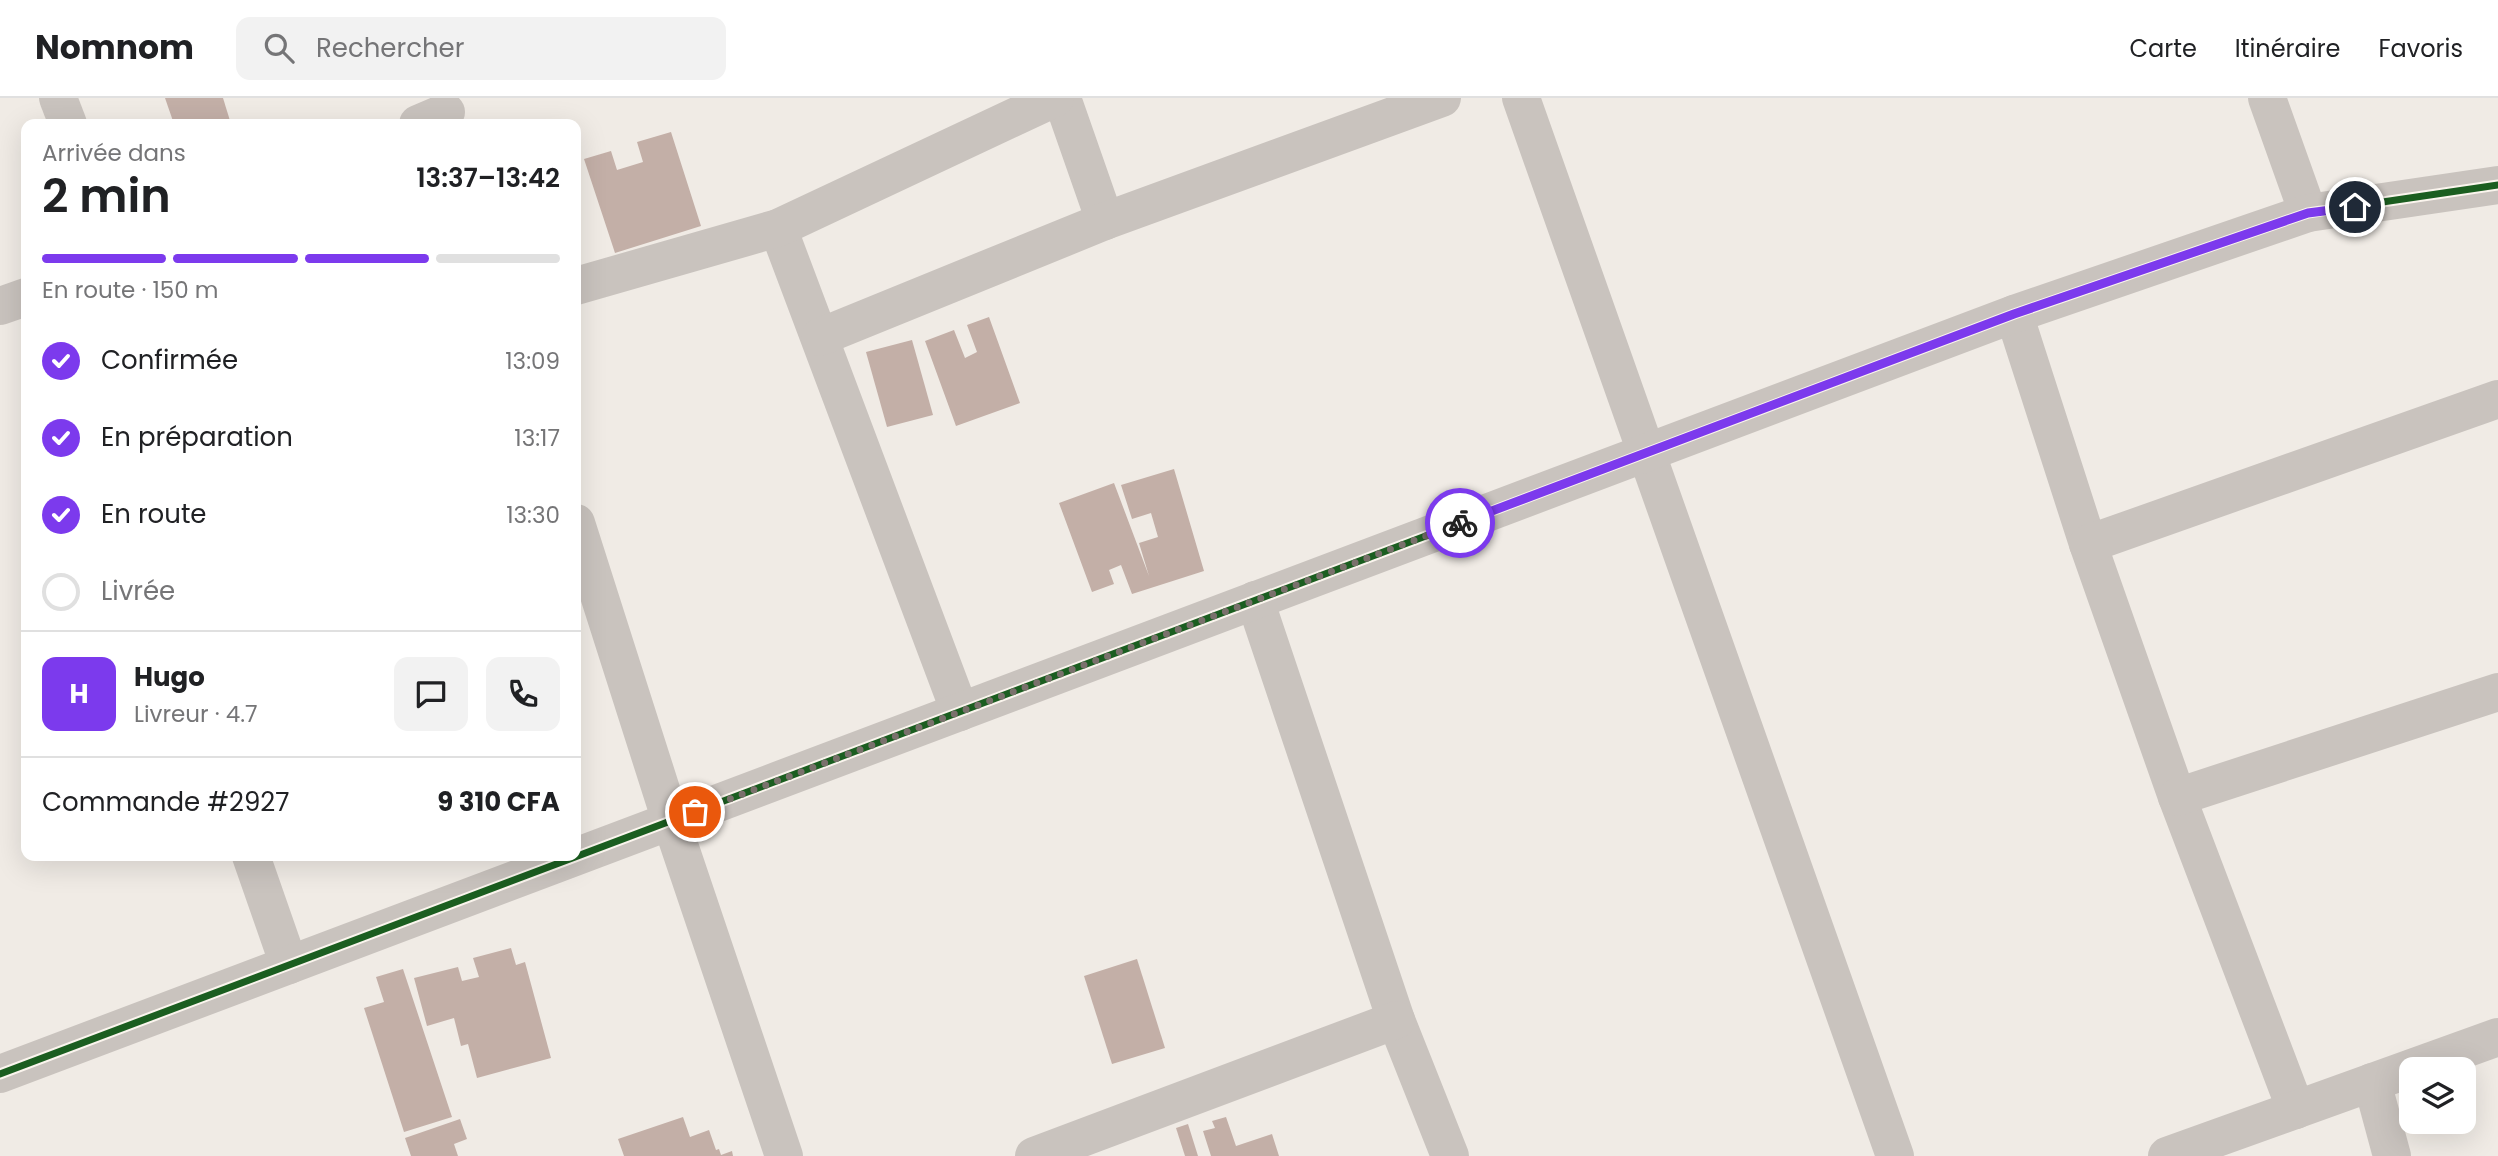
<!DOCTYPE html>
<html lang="fr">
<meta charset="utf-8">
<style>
:root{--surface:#fff;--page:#f2f2f2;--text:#202124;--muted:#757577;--line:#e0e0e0;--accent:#7c3aed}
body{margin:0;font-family:Poppins,sans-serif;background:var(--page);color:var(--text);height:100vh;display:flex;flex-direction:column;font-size:26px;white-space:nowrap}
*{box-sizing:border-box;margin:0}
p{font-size:23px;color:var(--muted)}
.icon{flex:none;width:38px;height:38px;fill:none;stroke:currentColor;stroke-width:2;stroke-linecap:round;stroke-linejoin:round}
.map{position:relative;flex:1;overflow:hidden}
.details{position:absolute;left:21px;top:21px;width:560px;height:742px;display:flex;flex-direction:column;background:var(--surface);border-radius:14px;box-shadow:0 7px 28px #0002}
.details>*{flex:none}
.tools{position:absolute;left:2399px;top:959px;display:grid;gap:14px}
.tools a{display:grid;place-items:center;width:77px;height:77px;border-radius:14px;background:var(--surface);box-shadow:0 7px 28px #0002;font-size:35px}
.pin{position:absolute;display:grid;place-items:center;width:60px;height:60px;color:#fff;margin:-30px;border:4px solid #fff;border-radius:50%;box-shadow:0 2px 7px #0007}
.courier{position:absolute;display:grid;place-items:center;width:70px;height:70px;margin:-35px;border:5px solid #7c3aed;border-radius:50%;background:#fff;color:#222;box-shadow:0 2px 9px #0007}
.overview em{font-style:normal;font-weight:600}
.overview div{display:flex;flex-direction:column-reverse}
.overview{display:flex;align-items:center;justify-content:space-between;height:119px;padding:0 21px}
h1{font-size:46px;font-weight:600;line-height:52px}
.bar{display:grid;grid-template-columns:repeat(4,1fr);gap:10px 7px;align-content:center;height:84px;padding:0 21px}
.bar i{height:9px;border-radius:5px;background:var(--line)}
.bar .on{background:var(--accent)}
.bar p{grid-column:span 4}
.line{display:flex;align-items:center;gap:18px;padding:0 21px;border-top:2px solid var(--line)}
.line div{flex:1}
.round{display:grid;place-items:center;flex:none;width:74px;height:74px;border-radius:14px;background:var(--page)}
ol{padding:0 21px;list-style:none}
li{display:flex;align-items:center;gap:21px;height:77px}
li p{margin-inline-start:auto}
li .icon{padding:7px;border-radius:50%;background:var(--accent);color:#fff;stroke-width:4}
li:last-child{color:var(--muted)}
li i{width:38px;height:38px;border:4px solid var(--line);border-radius:50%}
header{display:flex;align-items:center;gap:42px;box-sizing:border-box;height:98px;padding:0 35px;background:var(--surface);border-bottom:2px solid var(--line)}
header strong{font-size:33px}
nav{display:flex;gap:38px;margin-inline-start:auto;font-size:24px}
.search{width:490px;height:63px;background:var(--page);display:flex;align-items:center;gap:18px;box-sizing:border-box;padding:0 24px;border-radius:14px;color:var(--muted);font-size:26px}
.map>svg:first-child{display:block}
.building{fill:#c3afa7}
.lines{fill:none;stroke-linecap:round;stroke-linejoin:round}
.street{stroke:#c9c3be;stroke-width:38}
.cycleway-casing{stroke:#fbf5ee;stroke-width:11}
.cycleway{stroke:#1b5e20;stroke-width:7}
.done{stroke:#7a716c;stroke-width:7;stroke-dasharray:0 12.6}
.route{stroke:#7c3aed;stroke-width:9}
</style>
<header>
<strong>Nomnom</strong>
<div class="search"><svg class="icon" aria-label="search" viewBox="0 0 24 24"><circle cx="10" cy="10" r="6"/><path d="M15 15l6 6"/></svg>Rechercher</div>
<nav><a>Carte</a><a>Itinéraire</a><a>Favoris</a></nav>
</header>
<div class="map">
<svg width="2498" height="1058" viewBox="0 0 2498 1058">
<rect width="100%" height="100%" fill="#f0ebe5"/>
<g class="building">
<path d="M165,0H223L231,26H174Z"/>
<path d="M671,34L701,128L615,155L584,61L611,53L617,72L643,64L637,44Z"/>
<path d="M989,219L1020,305L956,328L925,243L954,232L965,260L977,254L967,227Z"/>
<path d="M912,242L933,317L887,329L866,254Z"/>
<path d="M1174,371L1204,473L1132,496L1121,467L1109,472L1114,486L1092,494L1059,405L1114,385L1149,478L1139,445L1158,439L1151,415L1132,421L1121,387Z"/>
<path d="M511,850L516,867L525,864L551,960L477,980L468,946L461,948L454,920L427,928L414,880L458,869L462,883L479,879L473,860Z"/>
<path d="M1137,861L1165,950L1112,966L1084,878Z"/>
<path d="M403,871L452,1019L404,1034L364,910L384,904L376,879Z"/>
<path d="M683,1019L690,1039L709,1032L716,1052L719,1051L721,1057L732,1053L733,1058H624L618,1041Z"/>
<path d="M1226,1019L1236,1048L1272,1036L1279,1058H1211L1203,1033L1215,1030L1212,1023Z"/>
<path d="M460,1021L467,1041L454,1046L458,1058H411L405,1040Z"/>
<path d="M1188,1026L1198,1058H1185L1176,1030Z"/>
</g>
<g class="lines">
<g class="street">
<path d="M58,0L68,26"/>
<path d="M1062,0L1105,123"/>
<path d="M1521,0L1895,1058"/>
<path d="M2267,0L2308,115"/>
<path d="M418,26L446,14"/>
<path d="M778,130L960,614"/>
<path d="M576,188L778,130L1055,0"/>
<path d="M0,208L26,199"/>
<path d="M2014,216L2088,446L2177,699L2296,1012"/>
<path d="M820,239L1105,123L1442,0"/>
<path d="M576,425L671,723L784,1058"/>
<path d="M2088,446L2498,301"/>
<path d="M1255,502L1396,922L1450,1058"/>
<path d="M2177,699L2498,594"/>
<path d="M251,758L289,867"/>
<path d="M0,976L2014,216L2308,115L2498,87"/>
<path d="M2372,984L2392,1058"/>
<path d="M1034,1058L1396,922"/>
<path d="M2167,1058L2498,939"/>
</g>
<defs>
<path id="cycleway" d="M0,976L2014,216L2308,115L2498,87"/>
</defs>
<use href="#cycleway" class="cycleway-casing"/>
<use href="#cycleway" class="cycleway"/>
</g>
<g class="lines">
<path class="done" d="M695,714L1460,425"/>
<path class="route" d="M1460,425L2014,216L2308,115L2355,109"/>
</g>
</svg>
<div class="tools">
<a><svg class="icon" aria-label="layers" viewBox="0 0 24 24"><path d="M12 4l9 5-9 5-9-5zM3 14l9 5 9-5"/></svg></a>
</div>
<div class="pin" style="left:695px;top:714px;background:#ea580c"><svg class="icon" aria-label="bag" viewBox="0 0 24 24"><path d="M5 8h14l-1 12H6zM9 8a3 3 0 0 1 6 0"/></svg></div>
<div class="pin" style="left:2355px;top:109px;background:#1f2937"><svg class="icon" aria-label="home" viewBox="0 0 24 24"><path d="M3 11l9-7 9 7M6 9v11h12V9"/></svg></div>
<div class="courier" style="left:1460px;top:425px"><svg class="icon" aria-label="bike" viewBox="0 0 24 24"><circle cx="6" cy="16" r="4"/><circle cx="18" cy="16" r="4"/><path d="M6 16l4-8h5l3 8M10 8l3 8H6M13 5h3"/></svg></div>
<section class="details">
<div class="overview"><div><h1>2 min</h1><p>Arrivée dans</p></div><em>13:37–13:42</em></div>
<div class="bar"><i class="on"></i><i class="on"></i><i class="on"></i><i></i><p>En route · 150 m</p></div>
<ol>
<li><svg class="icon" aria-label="check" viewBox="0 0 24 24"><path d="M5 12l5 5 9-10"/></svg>Confirmée<p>13:09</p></li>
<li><svg class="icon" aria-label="check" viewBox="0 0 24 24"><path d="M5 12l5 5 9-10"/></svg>En préparation<p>13:17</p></li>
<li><svg class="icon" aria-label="check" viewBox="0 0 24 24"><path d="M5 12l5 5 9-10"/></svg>En route<p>13:30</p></li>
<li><i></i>Livrée</li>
</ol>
<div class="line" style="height:126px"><b class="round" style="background:var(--accent);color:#fff">H</b><div><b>Hugo</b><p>Livreur · 4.7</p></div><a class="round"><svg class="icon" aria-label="chat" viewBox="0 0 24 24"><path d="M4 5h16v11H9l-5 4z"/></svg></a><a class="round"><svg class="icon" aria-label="phone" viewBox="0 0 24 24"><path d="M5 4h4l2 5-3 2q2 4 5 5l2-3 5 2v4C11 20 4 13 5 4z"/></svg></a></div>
<div class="line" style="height:91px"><div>Commande #2927</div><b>9 310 CFA</b></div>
</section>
</div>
